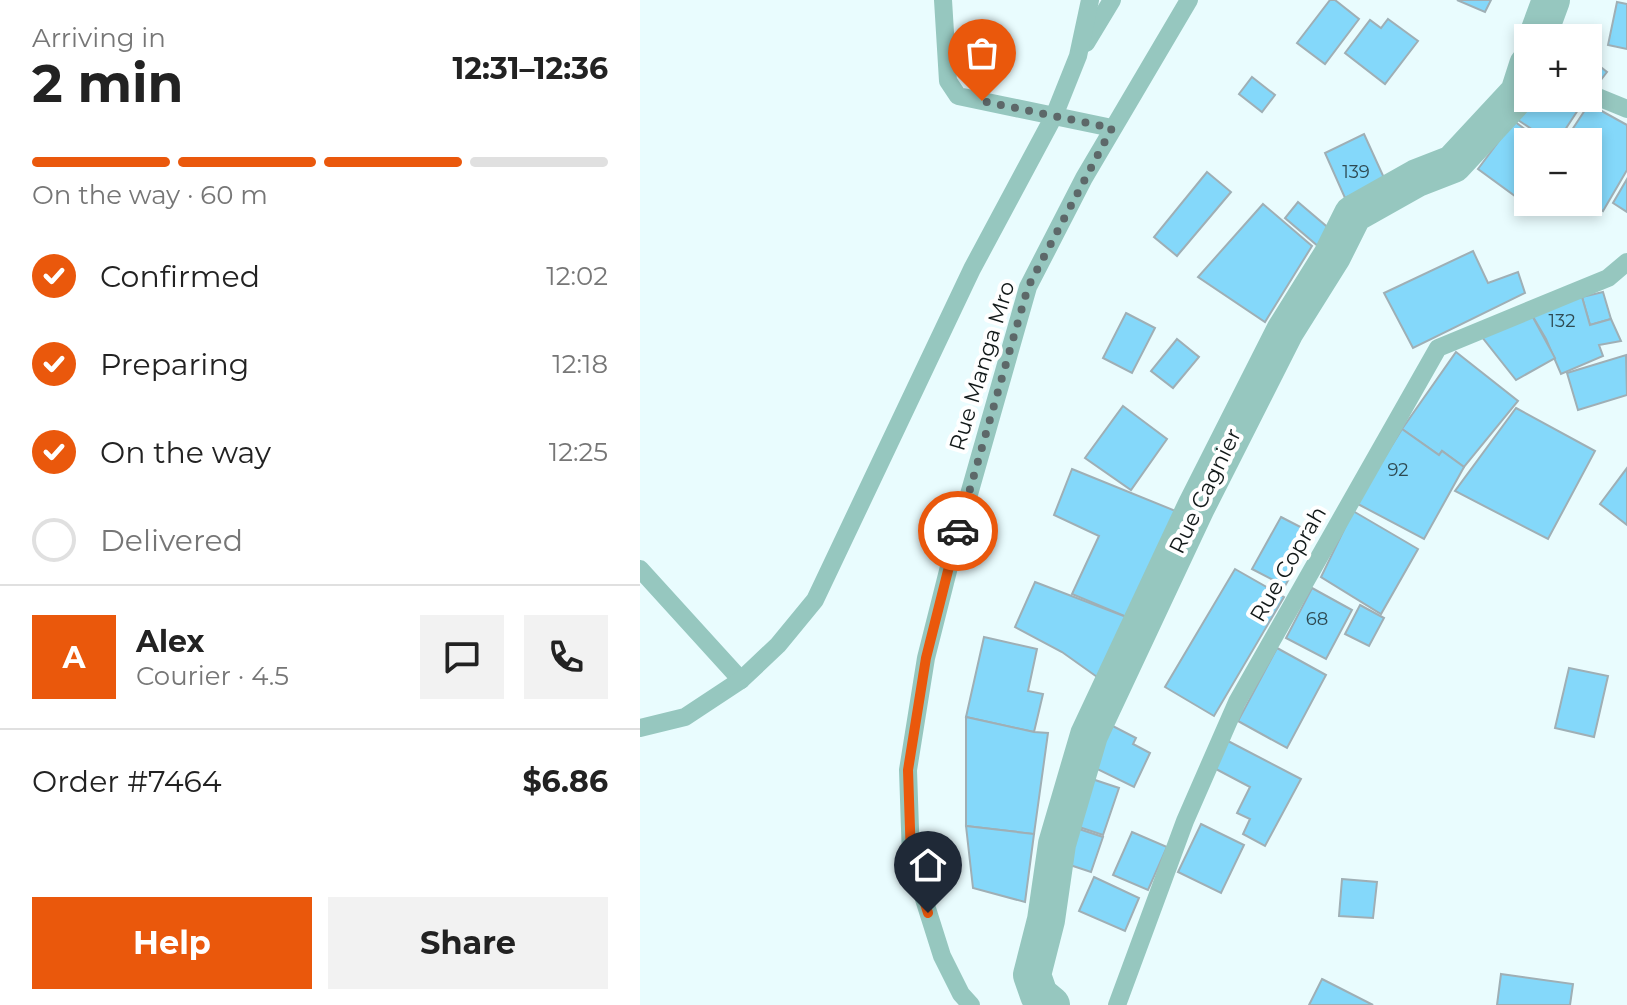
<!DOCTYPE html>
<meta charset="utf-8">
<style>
:root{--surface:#fff;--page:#f2f2f2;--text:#222;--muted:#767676;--line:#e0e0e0;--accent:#ea580c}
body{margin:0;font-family:Montserrat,sans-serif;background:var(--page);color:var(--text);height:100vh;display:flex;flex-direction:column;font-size:30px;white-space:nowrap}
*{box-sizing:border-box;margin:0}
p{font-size:26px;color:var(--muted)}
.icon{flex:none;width:44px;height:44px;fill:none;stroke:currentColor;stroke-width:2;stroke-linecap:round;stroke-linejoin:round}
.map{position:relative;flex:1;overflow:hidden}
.panel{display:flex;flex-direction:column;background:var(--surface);width:640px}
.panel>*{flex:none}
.tools{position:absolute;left:874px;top:24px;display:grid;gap:16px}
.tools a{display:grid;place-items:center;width:88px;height:88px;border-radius:0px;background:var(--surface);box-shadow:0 4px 12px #0003;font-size:40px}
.pin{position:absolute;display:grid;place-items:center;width:68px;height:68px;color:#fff;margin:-82px -34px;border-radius:50% 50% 50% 0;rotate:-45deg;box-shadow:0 0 8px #0007}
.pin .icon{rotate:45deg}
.courier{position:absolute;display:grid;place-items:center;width:80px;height:80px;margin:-40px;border:6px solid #ea580c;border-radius:50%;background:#fff;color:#222;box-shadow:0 2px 10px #0007}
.summary em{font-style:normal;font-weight:700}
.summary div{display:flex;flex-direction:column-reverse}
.summary{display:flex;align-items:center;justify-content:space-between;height:136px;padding:0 32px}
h1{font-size:52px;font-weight:700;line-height:60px}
.bar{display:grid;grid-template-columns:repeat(4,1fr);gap:12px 8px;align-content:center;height:96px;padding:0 32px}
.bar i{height:10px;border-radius:6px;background:var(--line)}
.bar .active{background:var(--accent)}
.bar p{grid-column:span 4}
.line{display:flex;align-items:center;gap:20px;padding:0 32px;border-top:2px solid var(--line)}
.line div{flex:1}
.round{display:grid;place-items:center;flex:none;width:84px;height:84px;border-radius:0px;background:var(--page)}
ol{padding:0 32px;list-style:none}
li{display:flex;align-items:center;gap:24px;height:88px}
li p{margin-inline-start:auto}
li .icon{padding:8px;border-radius:50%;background:var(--accent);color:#fff;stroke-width:4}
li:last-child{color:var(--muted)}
li i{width:44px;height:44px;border:4px solid var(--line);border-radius:50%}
.primary-button{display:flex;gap:16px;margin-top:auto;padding:16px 32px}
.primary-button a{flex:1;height:92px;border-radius:0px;background:var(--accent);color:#fff;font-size:32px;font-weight:700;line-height:92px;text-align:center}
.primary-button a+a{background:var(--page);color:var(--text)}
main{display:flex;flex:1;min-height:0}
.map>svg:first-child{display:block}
.building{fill:#84d8fa;stroke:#9fafb5;stroke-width:2}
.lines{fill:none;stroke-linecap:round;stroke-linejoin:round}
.lane{stroke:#96c7bf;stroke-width:18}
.street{stroke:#96c7bf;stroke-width:38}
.done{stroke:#5d6869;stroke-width:8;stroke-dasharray:0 14.4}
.route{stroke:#ea580c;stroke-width:10}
.labels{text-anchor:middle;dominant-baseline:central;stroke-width:8;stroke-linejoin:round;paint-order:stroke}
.number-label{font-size:18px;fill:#2e4951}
.street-label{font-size:22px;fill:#121919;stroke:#fff}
</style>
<main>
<section class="panel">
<div class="summary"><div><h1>2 min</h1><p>Arriving in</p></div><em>12:31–12:36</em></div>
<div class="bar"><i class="active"></i><i class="active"></i><i class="active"></i><i></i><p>On the way · 60 m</p></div>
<ol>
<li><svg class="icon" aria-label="check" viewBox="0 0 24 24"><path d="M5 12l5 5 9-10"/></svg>Confirmed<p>12:02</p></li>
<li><svg class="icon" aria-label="check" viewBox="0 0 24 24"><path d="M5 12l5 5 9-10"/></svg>Preparing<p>12:18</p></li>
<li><svg class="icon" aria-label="check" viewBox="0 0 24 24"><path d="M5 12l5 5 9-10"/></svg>On the way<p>12:25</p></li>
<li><i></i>Delivered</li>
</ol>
<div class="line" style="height:144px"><b class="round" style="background:var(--accent);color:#fff">A</b><div><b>Alex</b><p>Courier · 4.5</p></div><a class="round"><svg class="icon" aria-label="chat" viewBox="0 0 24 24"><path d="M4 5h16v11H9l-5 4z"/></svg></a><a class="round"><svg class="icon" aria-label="phone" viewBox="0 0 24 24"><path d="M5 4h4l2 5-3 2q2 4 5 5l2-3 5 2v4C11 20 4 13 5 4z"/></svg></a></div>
<div class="line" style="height:104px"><div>Order #7464</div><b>$6.86</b></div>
<div class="primary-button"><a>Help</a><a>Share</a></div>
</section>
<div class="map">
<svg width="987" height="1005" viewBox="0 0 987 1005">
<rect width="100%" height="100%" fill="#e9fcfe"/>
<g class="building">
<path d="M690,0H695L719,19L685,64L657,43Z"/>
<path d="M817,0H851L845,12Z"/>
<path d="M977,2L987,4V49L968,45Z"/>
<path d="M748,19L778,41L745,84L705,53L730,20L741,28Z"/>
<path d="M948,57L967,72L950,94L948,92Z"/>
<path d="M612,77L635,95L622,112L599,94Z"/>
<path d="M892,98H927L940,107L917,142H911L878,120Z"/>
<path d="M949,104L987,125V170L963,211L948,201V142H924Z"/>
<path d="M874,121L902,142H888V179L875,196L838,169Z"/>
<path d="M724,134L745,180L705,198L685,153Z"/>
<path d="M567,172L591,192L537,256L514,237Z"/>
<path d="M987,179V212L973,203Z"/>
<path d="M658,202L692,231L679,247L645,218Z"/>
<path d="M623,204L672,246L625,322L558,277Z"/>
<path d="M833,251L848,283L878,272L885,293L773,348L744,293Z"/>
<path d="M963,292L971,319L950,325L942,297Z"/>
<path d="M942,297L950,325L971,319L981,341L959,345L963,356L921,374L906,339L889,310Z"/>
<path d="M889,310L915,358L876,380L842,337Z"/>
<path d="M486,313L515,328L492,373L463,358Z"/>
<path d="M537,339L559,357L533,388L511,371Z"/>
<path d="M816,352L878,401L824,467L802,451L799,455L762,429Z"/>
<path d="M986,355L987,395L938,410L927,373Z"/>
<path d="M483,406L527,439L491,490L445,458Z"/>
<path d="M876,408L955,451L908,539L815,491Z"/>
<path d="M762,429L799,455L802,451L824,467L784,539L716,503Z"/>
<path d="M987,468V525L960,504Z"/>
<path d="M432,469L538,512L489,618L432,594L459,536L414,515Z"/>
<path d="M713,511L778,549L741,614L681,577Z"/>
<path d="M641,517L674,534L645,586L612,569Z"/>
<path d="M595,569L644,597L574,716L525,687Z"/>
<path d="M395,582L489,618L460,679L422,652L375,627Z"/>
<path d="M672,588L712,610L686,659L646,638Z"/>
<path d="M720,605L744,618L729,646L705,634Z"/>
<path d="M344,637L397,649L388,691L403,694L394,732L326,717Z"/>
<path d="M637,648L686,675L647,748L598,721Z"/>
<path d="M929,668L968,676L954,737L915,728Z"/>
<path d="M326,717L394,732L408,733L394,834L326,826Z"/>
<path d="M463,721L496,738L493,744L510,753L494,787L443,762Z"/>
<path d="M588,741L661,779L625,846L603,834L610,819L597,813L610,787L574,768Z"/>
<path d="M443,776L479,788L463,835L427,823Z"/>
<path d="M561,824L604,845L581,893L538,872Z"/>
<path d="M427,825L463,837L451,872L415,860Z"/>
<path d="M326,826L394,834L385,902L333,888Z"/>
<path d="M492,832L527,847L508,890L473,875Z"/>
<path d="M454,877L499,898L485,931L439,911Z"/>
<path d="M702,879L737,882L733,918L699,916Z"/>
<path d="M861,974L933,984L930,1005H857Z"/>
<path d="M682,979L733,1005H669Z"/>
</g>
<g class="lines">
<g class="lane">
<path d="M303,0L308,81L318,96L472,128"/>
<path d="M446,43L472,0"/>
<path d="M948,93L987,109"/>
<path d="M0,569L101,680"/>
<path d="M0,728L45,717L101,680L138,645L175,600L332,269L414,116L438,56L450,0"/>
<path d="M331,1005L321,994L302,956L271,858L268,770L286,658L314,547L388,287L444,178L549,0"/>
<path d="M477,1005L545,821L597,702L798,348L968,278L987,262"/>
</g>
<g class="street">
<path d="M897,38L911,0"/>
<path d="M411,1005L399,995L392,975L406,920L417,844L449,735L556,507L645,331L692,256L713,214L777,178L813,164L879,93L888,65"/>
</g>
</g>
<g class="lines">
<path class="done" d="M318,531L388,287L472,128L342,101"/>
<path class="route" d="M288,913L271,858L268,770L286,658L318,531"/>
</g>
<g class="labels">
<g class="number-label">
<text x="716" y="172">139</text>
<text x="922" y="321">132</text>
<text x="758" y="470">92</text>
<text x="677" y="619">68</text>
</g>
<g class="street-label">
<text transform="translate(342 366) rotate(-73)">Rue Manga Mro</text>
<text transform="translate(565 491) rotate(-64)">Rue Cagnier</text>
<text transform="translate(648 564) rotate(-60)">Rue Coprah</text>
</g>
</g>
</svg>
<div class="tools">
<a>+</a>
<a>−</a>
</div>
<div class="pin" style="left:342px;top:101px;background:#ea580c"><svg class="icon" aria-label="bag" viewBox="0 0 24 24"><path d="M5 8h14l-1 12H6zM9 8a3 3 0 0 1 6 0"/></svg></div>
<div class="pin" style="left:288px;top:913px;background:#1f2937"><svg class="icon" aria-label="home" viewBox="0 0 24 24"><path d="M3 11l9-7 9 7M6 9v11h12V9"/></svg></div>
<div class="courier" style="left:318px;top:531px"><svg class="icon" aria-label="car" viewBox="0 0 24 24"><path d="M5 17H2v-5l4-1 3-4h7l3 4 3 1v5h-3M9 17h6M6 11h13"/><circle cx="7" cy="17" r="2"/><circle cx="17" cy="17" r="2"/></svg></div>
</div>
</main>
